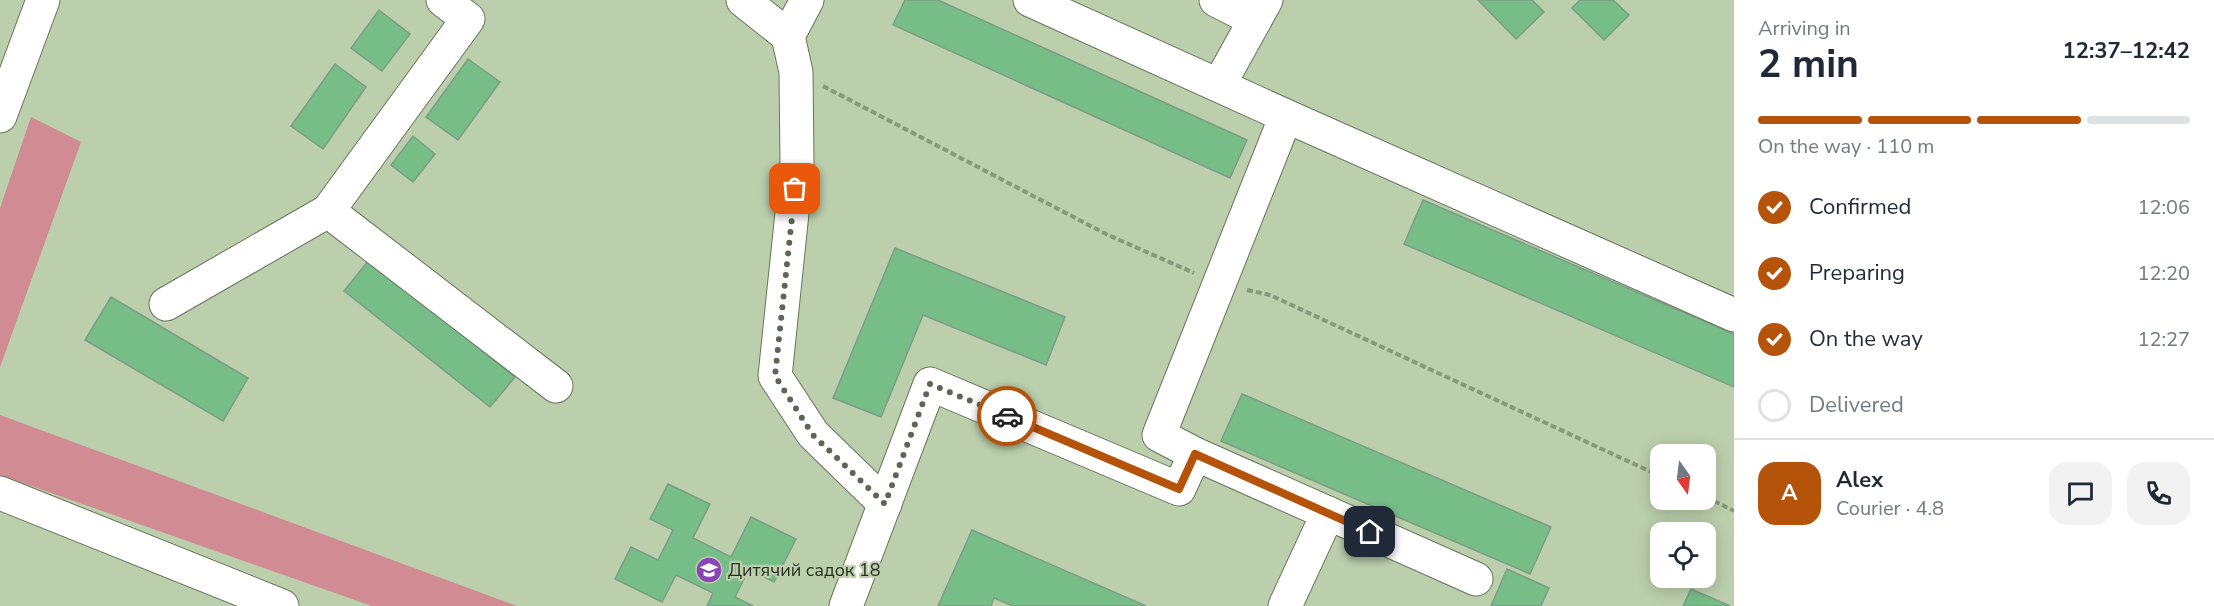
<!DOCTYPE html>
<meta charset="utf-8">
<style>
:root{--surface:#fff;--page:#f2f2f3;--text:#1f2937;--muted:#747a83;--line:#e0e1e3;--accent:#b45309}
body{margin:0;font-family:"Nunito Sans",sans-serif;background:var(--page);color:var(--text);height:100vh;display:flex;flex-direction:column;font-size:22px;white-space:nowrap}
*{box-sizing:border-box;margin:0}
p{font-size:20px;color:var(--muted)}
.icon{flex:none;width:33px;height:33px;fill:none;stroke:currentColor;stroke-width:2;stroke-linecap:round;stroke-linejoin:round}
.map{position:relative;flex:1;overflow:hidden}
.drawer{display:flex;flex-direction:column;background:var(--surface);width:480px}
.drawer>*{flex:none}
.needle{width:39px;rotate:166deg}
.fabs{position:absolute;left:1650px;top:444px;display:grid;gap:12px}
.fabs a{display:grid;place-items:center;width:66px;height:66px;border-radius:12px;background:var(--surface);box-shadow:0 3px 15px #0003;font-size:30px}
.pin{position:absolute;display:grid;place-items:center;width:51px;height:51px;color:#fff;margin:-26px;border-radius:12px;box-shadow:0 3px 9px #0006}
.courier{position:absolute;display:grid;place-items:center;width:60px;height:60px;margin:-30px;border:4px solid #b45309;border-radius:50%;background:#fff;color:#222;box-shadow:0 2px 8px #0007}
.summary em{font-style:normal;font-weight:700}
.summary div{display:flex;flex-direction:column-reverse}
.summary{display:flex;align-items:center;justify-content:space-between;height:102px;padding:0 24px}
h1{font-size:39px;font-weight:700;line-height:45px}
.bar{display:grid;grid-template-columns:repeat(4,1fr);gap:9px 6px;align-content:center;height:72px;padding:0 24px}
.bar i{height:8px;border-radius:4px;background:var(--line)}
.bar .active{background:var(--accent)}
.bar p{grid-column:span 4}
.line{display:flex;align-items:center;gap:15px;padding:0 24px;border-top:2px solid var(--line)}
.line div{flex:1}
.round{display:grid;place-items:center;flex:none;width:63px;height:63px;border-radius:18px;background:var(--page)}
ol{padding:0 24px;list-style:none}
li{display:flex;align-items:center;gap:18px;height:66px}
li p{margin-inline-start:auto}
li .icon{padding:6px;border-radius:50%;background:var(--accent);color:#fff;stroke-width:4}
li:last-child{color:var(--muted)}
li i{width:33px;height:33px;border:3px solid var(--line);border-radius:50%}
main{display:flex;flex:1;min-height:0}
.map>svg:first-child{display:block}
.green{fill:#d08b93}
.building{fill:#76bd88;stroke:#7d9d84;stroke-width:1.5}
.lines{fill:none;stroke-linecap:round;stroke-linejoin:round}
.minor-casing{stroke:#657757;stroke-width:35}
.path{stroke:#88987c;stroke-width:4;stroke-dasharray:6 3;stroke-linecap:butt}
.minor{stroke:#fff;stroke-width:33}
.done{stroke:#5b6752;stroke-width:6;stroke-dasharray:0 10.8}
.route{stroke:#b45309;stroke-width:8}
.labels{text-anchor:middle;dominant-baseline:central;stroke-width:4.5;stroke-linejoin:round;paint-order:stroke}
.poi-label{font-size:18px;fill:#272f21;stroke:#bbcfac;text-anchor:start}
</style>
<main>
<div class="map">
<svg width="1734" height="606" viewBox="0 0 1734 606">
<rect width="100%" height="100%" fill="#bbcfac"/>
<g class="green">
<path d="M31,117L81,142L0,367V208Z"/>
<path d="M0,415L517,606H372L0,475Z"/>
</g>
<g class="building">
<path d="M905,0H938L1247,140L1230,178L893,25Z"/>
<path d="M1478,0H1532L1544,12L1516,39Z"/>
<path d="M1580,0H1613L1629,15L1604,40L1572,8Z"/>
<path d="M379,10L410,34L382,71L351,48Z"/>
<path d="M468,59L500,82L458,140L426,117Z"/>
<path d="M335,64L366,87L323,149L291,126Z"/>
<path d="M413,136L435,154L413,182L391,165Z"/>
<path d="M1423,200L1734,334V387L1404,244Z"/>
<path d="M895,248L1065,317L1046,365L923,315L881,417L833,398Z"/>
<path d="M369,260L515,377L490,407L344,291Z"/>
<path d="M111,297L248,378L223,421L85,340Z"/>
<path d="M1242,394L1551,527L1530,574L1221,441Z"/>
<path d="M668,484L710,504L693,538L731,557L751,517L796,539L774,582L749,569L735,597L753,606H707L713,593L676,575L662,602L615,579L631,547L658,560L673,530L650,519Z"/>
<path d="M972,530L1146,606H1013L994,598L991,606H938Z"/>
<path d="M1507,569L1549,588L1541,606H1491Z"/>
<path d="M1691,589L1730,606H1683Z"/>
</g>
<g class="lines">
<defs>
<g id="minor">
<path d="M443,0L468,19L328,211L556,386"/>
<path d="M743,0L788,36L807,0"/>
<path d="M1030,0L1286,116"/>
<path d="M1216,0L1255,20"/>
<path d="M788,36L796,72L797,165L775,376L813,434L885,504"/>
<path d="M1219,85L1266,0"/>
<path d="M0,116L43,0"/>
<path d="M166,304L328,211"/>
<path d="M1195,454L1159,435L1286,116L1734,315"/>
<path d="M0,493L282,606"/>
<path d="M846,606L930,384L1179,489L1195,454L1476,579"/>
<path d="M1285,606L1328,513"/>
</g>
</defs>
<use href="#minor" class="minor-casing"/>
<g class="path">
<path d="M823,86L1106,234L1194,273"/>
<path d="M1247,290L1270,295L1660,476"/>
<path d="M1706,497L1734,511"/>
</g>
<use href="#minor" class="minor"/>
</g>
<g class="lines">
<path class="done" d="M795,189L775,376L813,435L885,504L930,384L1007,416"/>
<path class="route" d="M1007,416L1179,489L1195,454L1370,532"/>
</g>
<defs>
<symbol id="school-disc" viewBox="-11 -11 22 22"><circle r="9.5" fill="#8c43b5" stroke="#bbcfac"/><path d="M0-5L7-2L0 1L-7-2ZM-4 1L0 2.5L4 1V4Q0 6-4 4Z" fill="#fff"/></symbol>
</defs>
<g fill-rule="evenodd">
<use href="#school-disc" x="694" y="555" width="30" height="30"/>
</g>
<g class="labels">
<g class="poi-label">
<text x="728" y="570">Дитячий садок 18</text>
</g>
</g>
</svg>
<div class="fabs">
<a><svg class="needle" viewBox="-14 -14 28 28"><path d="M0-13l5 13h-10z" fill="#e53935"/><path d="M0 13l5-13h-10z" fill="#747a83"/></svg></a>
<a><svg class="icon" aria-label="locate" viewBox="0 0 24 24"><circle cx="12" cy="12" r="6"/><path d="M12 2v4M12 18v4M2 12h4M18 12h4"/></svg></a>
</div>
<div class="pin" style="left:795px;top:189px;background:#ea580c"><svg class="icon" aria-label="bag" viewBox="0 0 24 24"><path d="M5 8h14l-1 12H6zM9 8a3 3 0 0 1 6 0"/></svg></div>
<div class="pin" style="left:1370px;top:532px;background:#1f2937"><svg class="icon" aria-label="home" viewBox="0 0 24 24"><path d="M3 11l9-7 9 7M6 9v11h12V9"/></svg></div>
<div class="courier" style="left:1007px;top:416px"><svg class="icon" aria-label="car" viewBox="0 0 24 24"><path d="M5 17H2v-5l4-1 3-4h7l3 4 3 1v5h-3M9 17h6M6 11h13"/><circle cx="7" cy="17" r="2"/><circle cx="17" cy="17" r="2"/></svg></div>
</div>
<section class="drawer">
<div class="summary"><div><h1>2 min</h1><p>Arriving in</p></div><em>12:37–12:42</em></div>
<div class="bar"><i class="active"></i><i class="active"></i><i class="active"></i><i></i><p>On the way · 110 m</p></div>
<ol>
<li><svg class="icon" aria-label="check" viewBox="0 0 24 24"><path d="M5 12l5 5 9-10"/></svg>Confirmed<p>12:06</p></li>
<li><svg class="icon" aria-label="check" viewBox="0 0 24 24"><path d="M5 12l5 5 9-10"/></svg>Preparing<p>12:20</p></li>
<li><svg class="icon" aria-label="check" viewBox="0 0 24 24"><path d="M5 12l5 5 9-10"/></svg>On the way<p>12:27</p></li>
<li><i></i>Delivered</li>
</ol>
<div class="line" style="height:108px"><b class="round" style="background:var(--accent);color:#fff">A</b><div><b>Alex</b><p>Courier · 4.8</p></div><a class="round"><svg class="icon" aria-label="chat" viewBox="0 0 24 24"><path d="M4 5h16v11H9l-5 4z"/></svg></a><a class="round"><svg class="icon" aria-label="phone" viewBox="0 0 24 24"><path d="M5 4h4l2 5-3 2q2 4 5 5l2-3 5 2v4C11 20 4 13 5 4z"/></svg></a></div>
</section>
</main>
